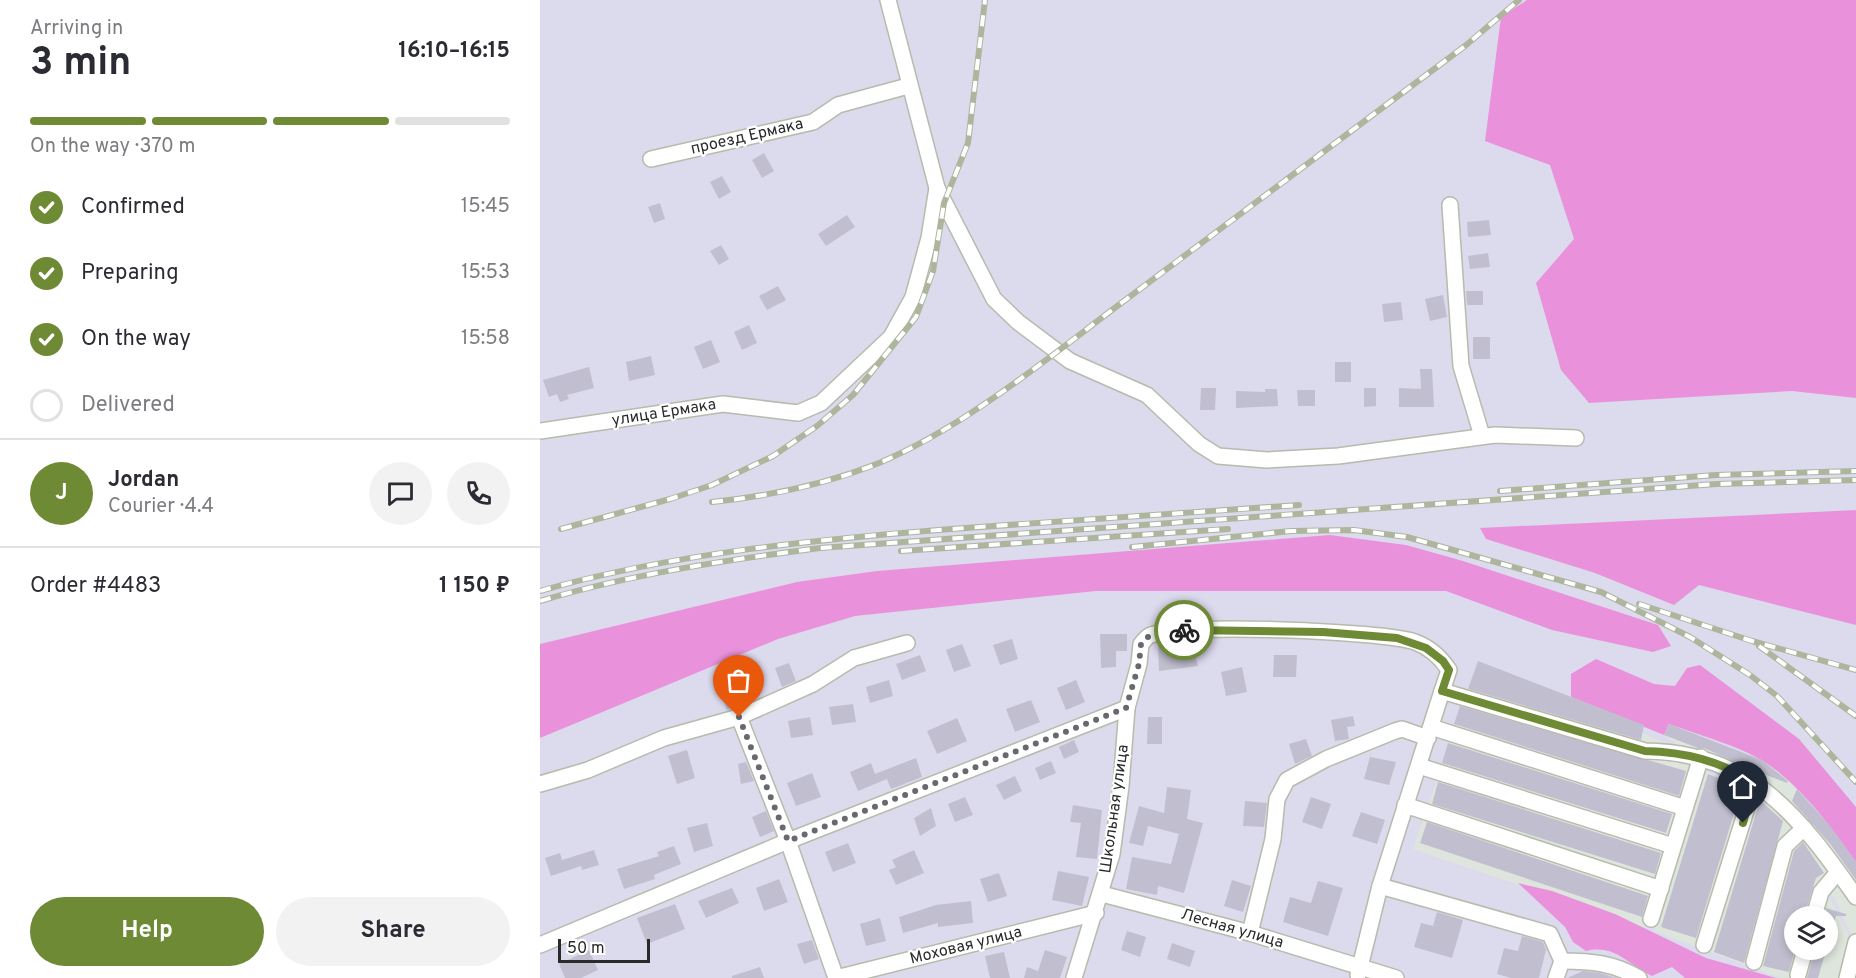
<!DOCTYPE html>
<meta charset="utf-8">
<style>
:root{--surface:#fff;--page:#f2f2f3;--text:#2b2b33;--muted:#7c7c81;--line:#e1e1e2;--accent:#6e8a34}
body{margin:0;font-family:Overpass,sans-serif;background:var(--page);color:var(--text);height:100vh;display:flex;flex-direction:column;font-size:22px;white-space:nowrap}
*{box-sizing:border-box;margin:0}
p{font-size:20px;color:var(--muted)}
.icon{flex:none;width:33px;height:33px;fill:none;stroke:currentColor;stroke-width:2;stroke-linecap:round;stroke-linejoin:round}
.map{position:relative;flex:1;overflow:hidden}
.details{display:flex;flex-direction:column;background:var(--surface);width:540px}
.details>*{flex:none}
.controls{position:absolute;left:1244px;top:906px;display:grid;gap:12px}
.controls a{display:grid;place-items:center;width:54px;height:54px;border-radius:50%;background:var(--surface);box-shadow:0 3px 9px #0003;font-size:30px}
.scale{position:absolute;left:18px;bottom:15px;width:92px;box-sizing:border-box;padding-left:6px;border:3px solid #2a2a2a;border-top:0;font-size:16px;line-height:21px;white-space:nowrap;color:#2a2a2a;-webkit-text-stroke:4px #fff;paint-order:stroke}
.pin{position:absolute;display:grid;place-items:center;width:51px;height:51px;color:#fff;margin:-62px -26px;border-radius:50% 50% 50% 0;rotate:-45deg;box-shadow:0 0 6px #0007}
.pin .icon{rotate:45deg}
.courier{position:absolute;display:grid;place-items:center;width:60px;height:60px;margin:-30px;border:4px solid #6e8a34;border-radius:50%;background:#fff;color:#222;box-shadow:0 2px 8px #0007}
.summary em{font-style:normal;font-weight:700}
.summary div{display:flex;flex-direction:column-reverse}
.summary{display:flex;align-items:center;justify-content:space-between;height:102px;padding:0 30px}
h1{font-size:39px;font-weight:700;line-height:45px}
.bar{display:grid;grid-template-columns:repeat(4,1fr);gap:9px 6px;align-content:center;height:72px;padding:0 30px}
.bar i{height:8px;border-radius:4px;background:var(--line)}
.bar .current{background:var(--accent)}
.bar p{grid-column:span 4}
.line{display:flex;align-items:center;gap:15px;padding:0 30px;border-top:2px solid var(--line)}
.line div{flex:1}
.round{display:grid;place-items:center;flex:none;width:63px;height:63px;border-radius:32px;background:var(--page)}
ol{padding:0 30px;list-style:none}
li{display:flex;align-items:center;gap:18px;height:66px}
li p{margin-inline-start:auto}
li .icon{padding:6px;border-radius:50%;background:var(--accent);color:#fff;stroke-width:4}
li:last-child{color:var(--muted)}
li i{width:33px;height:33px;border:3px solid var(--line);border-radius:50%}
.primary-button{display:flex;gap:12px;margin-top:auto;padding:12px 30px}
.primary-button a{flex:1;height:69px;border-radius:36px;background:var(--accent);color:#fff;font-size:24px;font-weight:700;line-height:69px;text-align:center}
.primary-button a+a{background:var(--page);color:var(--text)}
main{display:flex;flex:1;min-height:0}
.map>svg:first-child{display:block}
.industrial{fill:#dee5dc;fill-rule:evenodd}
.green{fill:#e992db}
.building{fill:#c1bfcf}
.lines{fill:none;stroke-linecap:round;stroke-linejoin:round}
.minor-casing{stroke:#b6bbab;stroke-width:18}
.minor{stroke:#fff;stroke-width:15}
.rail-casing{stroke:#adb69d;stroke-width:6}
.rail{stroke:#fff;stroke-width:4;stroke-dasharray:11;stroke-linecap:butt}
.done{stroke:#68686e;stroke-width:6;stroke-dasharray:0 10.8}
.route{stroke:#6e8a34;stroke-width:8}
.labels{text-anchor:middle;dominant-baseline:central;stroke-width:4.5;stroke-linejoin:round;paint-order:stroke}
.street-label{font-size:16px;fill:#2a2a2a;stroke:#fff}
</style>
<main>
<section class="details">
<div class="summary"><div><h1>3 min</h1><p>Arriving in</p></div><em>16:10–16:15</em></div>
<div class="bar"><i class="current"></i><i class="current"></i><i class="current"></i><i></i><p>On the way · 370 m</p></div>
<ol>
<li><svg class="icon" aria-label="check" viewBox="0 0 24 24"><path d="M5 12l5 5 9-10"/></svg>Confirmed<p>15:45</p></li>
<li><svg class="icon" aria-label="check" viewBox="0 0 24 24"><path d="M5 12l5 5 9-10"/></svg>Preparing<p>15:53</p></li>
<li><svg class="icon" aria-label="check" viewBox="0 0 24 24"><path d="M5 12l5 5 9-10"/></svg>On the way<p>15:58</p></li>
<li><i></i>Delivered</li>
</ol>
<div class="line" style="height:108px"><b class="round" style="background:var(--accent);color:#fff">J</b><div><b>Jordan</b><p>Courier · 4.4</p></div><a class="round"><svg class="icon" aria-label="chat" viewBox="0 0 24 24"><path d="M4 5h16v11H9l-5 4z"/></svg></a><a class="round"><svg class="icon" aria-label="phone" viewBox="0 0 24 24"><path d="M5 4h4l2 5-3 2q2 4 5 5l2-3 5 2v4C11 20 4 13 5 4z"/></svg></a></div>
<div class="line" style="height:78px"><div>Order #4483</div><b>1 150 ₽</b></div>
<div class="primary-button"><a>Help</a><a>Share</a></div>
</section>
<div class="map">
<svg width="1316" height="978" viewBox="0 0 1316 978">
<rect width="100%" height="100%" fill="#dcdaed"/>
<path class="industrial" d="M938,661L1152,755L1124,735L1129,724L1243,770L1316,863V946L1296,901L1281,880L1316,951V978H1240L1114,931L1164,770L1234,809L1154,755L1107,928L873,849ZM1254,916H1287V950H1254Z"/>
<g class="green">
<path d="M987,0H1316V398L1252,391L1049,403L1021,370L996,283L1034,239L1010,165L945,141L961,17Z"/>
<path d="M1316,510V625L1159,585L1134,605L1055,573L946,539L940,528Z"/>
<path d="M790,535L866,545L923,561L1118,625L1131,646L1113,652L1012,630L906,591H556L315,616L238,639L0,738V644L257,582L337,571Z"/>
<path d="M1056,659L1114,684L1135,686L1147,668L1160,665L1259,739L1316,807V862C1290,826 1262,786 1223,761C1199,746 1156,734 1129,724L1124,735L1031,697V674Z"/>
<path d="M978,883L1012,891L1075,914L1166,958L1236,978H1145L1132,967L1112,976C1088,965 1076,944 1046,951L1033,942L1025,927Z"/>
</g>
<g class="building">
<path d="M224,153L234,171L222,178L212,160Z"/>
<path d="M182,176L191,192L179,199L170,182Z"/>
<path d="M120,203L125,219L114,223L108,207Z"/>
<path d="M307,215L315,227L286,246L278,234Z"/>
<path d="M949,220L951,235L928,237L927,222Z"/>
<path d="M181,245L189,259L179,265L170,251Z"/>
<path d="M948,253L950,267L930,269L928,256Z"/>
<path d="M238,286L246,300L227,310L219,296Z"/>
<path d="M926,291H943V305H927Z"/>
<path d="M903,295L907,317L890,321L885,299Z"/>
<path d="M861,302L863,320L844,322L842,304Z"/>
<path d="M209,325L217,343L202,350L194,332Z"/>
<rect x="933" y="337" width="17" height="22"/>
<path d="M171,340L180,362L163,369L154,347Z"/>
<path d="M111,356L115,375L89,381L86,362Z"/>
<rect x="795" y="362" width="16" height="20"/>
<path d="M49,367L54,388L27,395L29,399L20,402L17,394L9,397L3,380Z"/>
<path d="M880,369H892L894,407H859V388L881,389Z"/>
<path d="M661,388H676L675,410H660Z"/>
<path d="M824,388H836V406L824,407Z"/>
<path d="M725,389H737L738,406L696,408V391L725,392Z"/>
<path d="M757,390H775V406H758Z"/>
<path d="M560,634H587V651H576V667L561,668Z"/>
<path d="M472,639L478,659L460,665L453,645Z"/>
<path d="M651,640L658,666L619,671L618,644Z"/>
<path d="M422,644L431,666L414,672L406,650Z"/>
<path d="M380,655L386,671L362,680L356,664Z"/>
<path d="M734,655H757L756,677H733Z"/>
<path d="M938,661L1104,725L1101,740L928,689Z"/>
<path d="M249,663L256,681L242,687L235,668Z"/>
<path d="M702,667L707,692L686,696L681,672Z"/>
<path d="M349,680L353,696L330,703L326,687Z"/>
<path d="M536,680L545,702L526,710L517,688Z"/>
<path d="M200,689L203,698L212,694L214,700L187,710L182,695Z"/>
<path d="M491,700L500,722L475,732L466,709Z"/>
<path d="M313,704L316,722L292,725L289,707Z"/>
<path d="M920,706L1146,771L1139,796L914,724Z"/>
<path d="M813,716L815,726L807,727L809,739L795,741L791,720Z"/>
<path d="M270,717L273,735L251,738L248,721Z"/>
<path d="M608,717H622V744H607Z"/>
<path d="M417,718L427,741L397,754L387,731Z"/>
<path d="M1129,724L1222,760L1248,781L1247,783L1216,771L1209,764L1208,768L1164,748H1158L1124,735Z"/>
<path d="M766,739L772,756L755,764L749,744Z"/>
<path d="M534,740L539,752L524,759L519,747Z"/>
<path d="M908,743L1132,814L1126,833L902,763Z"/>
<path d="M147,750L155,778L137,784L128,756Z"/>
<path d="M830,757L856,762L849,785L824,779Z"/>
<path d="M376,758L382,777L351,789L347,779L318,791L310,772L331,763L335,774Z"/>
<path d="M511,761L516,773L500,780L495,768Z"/>
<path d="M206,762L214,781L201,784L198,764Z"/>
<path d="M272,773L281,797L256,806L247,783Z"/>
<path d="M1168,774L1202,787L1156,938L1121,927Z"/>
<path d="M475,776L482,791L464,800L456,785Z"/>
<path d="M898,782L1121,853L1115,874L892,804Z"/>
<path d="M627,787L651,790L647,819L663,823L644,893L618,886L617,895L586,889L592,857L631,864L639,834L608,826L603,846L589,843L599,806L624,813Z"/>
<path d="M1257,789L1290,826L1316,862V880L1291,845L1252,801Z"/>
<path d="M425,797L433,815L415,822L408,804Z"/>
<path d="M771,797L791,804L782,829L762,822Z"/>
<path d="M1220,800L1243,821L1204,963L1174,952Z"/>
<path d="M705,801L727,803L724,827L703,826Z"/>
<path d="M533,805L562,810L557,859L536,857L541,823L530,822Z"/>
<path d="M391,808L396,826L380,836L374,818Z"/>
<path d="M226,811L234,831L220,837L212,817Z"/>
<path d="M821,812L845,820L837,844L812,836Z"/>
<path d="M887,822L1108,896L1102,917L880,843Z"/>
<path d="M167,823L173,846L154,852L147,828Z"/>
<path d="M1263,842L1284,873L1276,878L1264,916H1254L1255,950L1249,972L1223,966L1254,851Z"/>
<path d="M308,843L316,863L293,872L285,852Z"/>
<path d="M134,846L141,864L114,875L115,879L84,889L77,869L119,856L117,852Z"/>
<path d="M54,850L59,865L42,870L41,866L11,876L5,858L20,853L22,860Z"/>
<path d="M374,850L384,873L356,885L349,870L356,867L352,860Z"/>
<path d="M518,871L549,877L542,906L512,900Z"/>
<path d="M459,873L467,896L448,902L440,879Z"/>
<path d="M239,879L248,902L224,911L216,888Z"/>
<path d="M692,880L711,886L703,912L684,906Z"/>
<path d="M778,881L803,888L788,936L743,922L750,897L771,903Z"/>
<path d="M192,888L199,903L166,918L158,901Z"/>
<path d="M431,901L433,923L398,927V923L363,933L359,917L396,905Z"/>
<path d="M135,904L145,929L107,944L97,918Z"/>
<path d="M1286,908L1306,914V916H1296L1290,938H1287V916H1284Z"/>
<path d="M897,912L923,920L912,958L874,947L881,923L893,926Z"/>
<path d="M340,918L346,941L326,946L320,924Z"/>
<path d="M587,931L606,937L600,957L581,950Z"/>
<path d="M982,936L1003,942L1006,950L999,978H971L957,974L964,948L978,951Z"/>
<path d="M272,940L279,959L264,964L257,944Z"/>
<path d="M632,943L655,951L650,967L627,959Z"/>
<path d="M49,950L58,970L41,978H25L19,964Z"/>
<path d="M505,950L527,957L520,978H484L487,967L498,971Z"/>
<path d="M1275,950H1286L1278,978H1267Z"/>
<path d="M464,952L470,978H450L445,956Z"/>
<path d="M220,967L224,978H192V976Z"/>
<path d="M1043,971L1060,973L1076,978H1027Z"/>
</g>
<g class="lines">
<defs>
<g id="minor">
<path d="M348,0L397,188L454,299L478,322L530,361L607,395L659,444L678,456L727,460L798,456L955,435L1036,438"/>
<path d="M111,159L273,122L298,105L368,86"/>
<path d="M910,205L921,366L942,436"/>
<path d="M0,431L183,404L258,413L281,403L351,337L373,297L389,238L397,188"/>
<path d="M199,717L248,841L296,978"/>
<path d="M891,727L1145,808"/>
<path d="M879,766L1133,846"/>
<path d="M0,784L48,770L124,738L199,717L273,684L314,658L367,643"/>
<path d="M865,805L1121,889"/>
<path d="M840,886L1010,934L1022,961L1016,978"/>
<path d="M562,894L710,933L856,978"/>
<path d="M1274,916L1281,892L1298,872"/>
<path d="M1111,919L1161,757"/>
<path d="M710,933L733,839L737,799L747,780L786,759L855,731L862,729L888,738"/>
<path d="M0,945L248,841L587,708"/>
<path d="M1164,945L1215,782"/>
<path d="M1022,961C1051,961 1074,963 1099,978"/>
<path d="M1214,962L1245,846L1264,828"/>
<path d="M818,975L840,886L902,691"/>
<path d="M1258,975L1265,950"/>
<path d="M296,978L556,913"/>
<path d="M534,978L572,854L581,786L587,708L599,664L601,644C604,641 607,636 611,635C641,623 843,631 875,642C889,647 901,658 909,670L902,691L1105,751C1211,752 1260,817 1316,897"/>
<path d="M1307,978L1316,942"/>
</g>
</defs>
<use href="#minor" class="minor-casing"/>
<use href="#minor" class="minor"/>
<defs>
<g id="rail">
<path d="M960,491L1176,475L1316,471"/>
<path d="M172,502C230,496 284,485 339,463C425,427 509,357 584,301C698,216 811,131 925,46L979,0"/>
<path d="M21,529L130,499L172,485L233,456L277,426L313,395L376,317L393,271L404,203L428,143L445,0"/>
<path d="M592,547L751,531L814,530L867,537L1061,592L1150,637L1210,675L1237,696L1316,782"/>
<path d="M361,551L688,529"/>
<path d="M0,591C134,553 272,540 411,529C527,521 643,513 759,505"/>
<path d="M0,601C92,574 186,560 280,548L1177,484L1316,480"/>
<path d="M1099,604L1212,641L1316,670"/>
<path d="M1219,646L1316,716"/>
</g>
</defs>
<use href="#rail" class="rail-casing"/>
<use href="#rail" class="rail"/>
</g>
<g class="lines">
<path class="done" d="M199,717L248,841L586,708L599,664L601,644L610,635L644,630"/>
<path class="route" d="M644,630L783,632L857,638L886,648L903,661L909,670L902,691L1105,751C1146,752 1178,761 1213,781L1215,782L1203,823"/>
</g>
<g class="labels">
<g class="street-label">
<text transform="translate(207 137) rotate(-13)">проезд Ермака</text>
<text transform="translate(124 413) rotate(-9)">улица Ермака</text>
<text transform="translate(575 809) rotate(-82)">Школьная улица</text>
<text transform="translate(692 929) rotate(16)">Лесная улица</text>
<text transform="translate(426 946) rotate(-14)">Моховая улица</text>
</g>
</g>
</svg>
<div class="controls">
<a><svg class="icon" aria-label="layers" viewBox="0 0 24 24"><path d="M12 4l9 5-9 5-9-5zM3 14l9 5 9-5"/></svg></a>
</div>
<div class="scale">50 m</div>
<div class="pin" style="left:199px;top:717px;background:#ea580c"><svg class="icon" aria-label="bag" viewBox="0 0 24 24"><path d="M5 8h14l-1 12H6zM9 8a3 3 0 0 1 6 0"/></svg></div>
<div class="pin" style="left:1203px;top:823px;background:#1f2937"><svg class="icon" aria-label="home" viewBox="0 0 24 24"><path d="M3 11l9-7 9 7M6 9v11h12V9"/></svg></div>
<div class="courier" style="left:644px;top:630px"><svg class="icon" aria-label="bike" viewBox="0 0 24 24"><circle cx="6" cy="16" r="4"/><circle cx="18" cy="16" r="4"/><path d="M6 16l4-8h5l3 8M10 8l3 8H6M13 5h3"/></svg></div>
</div>
</main>
